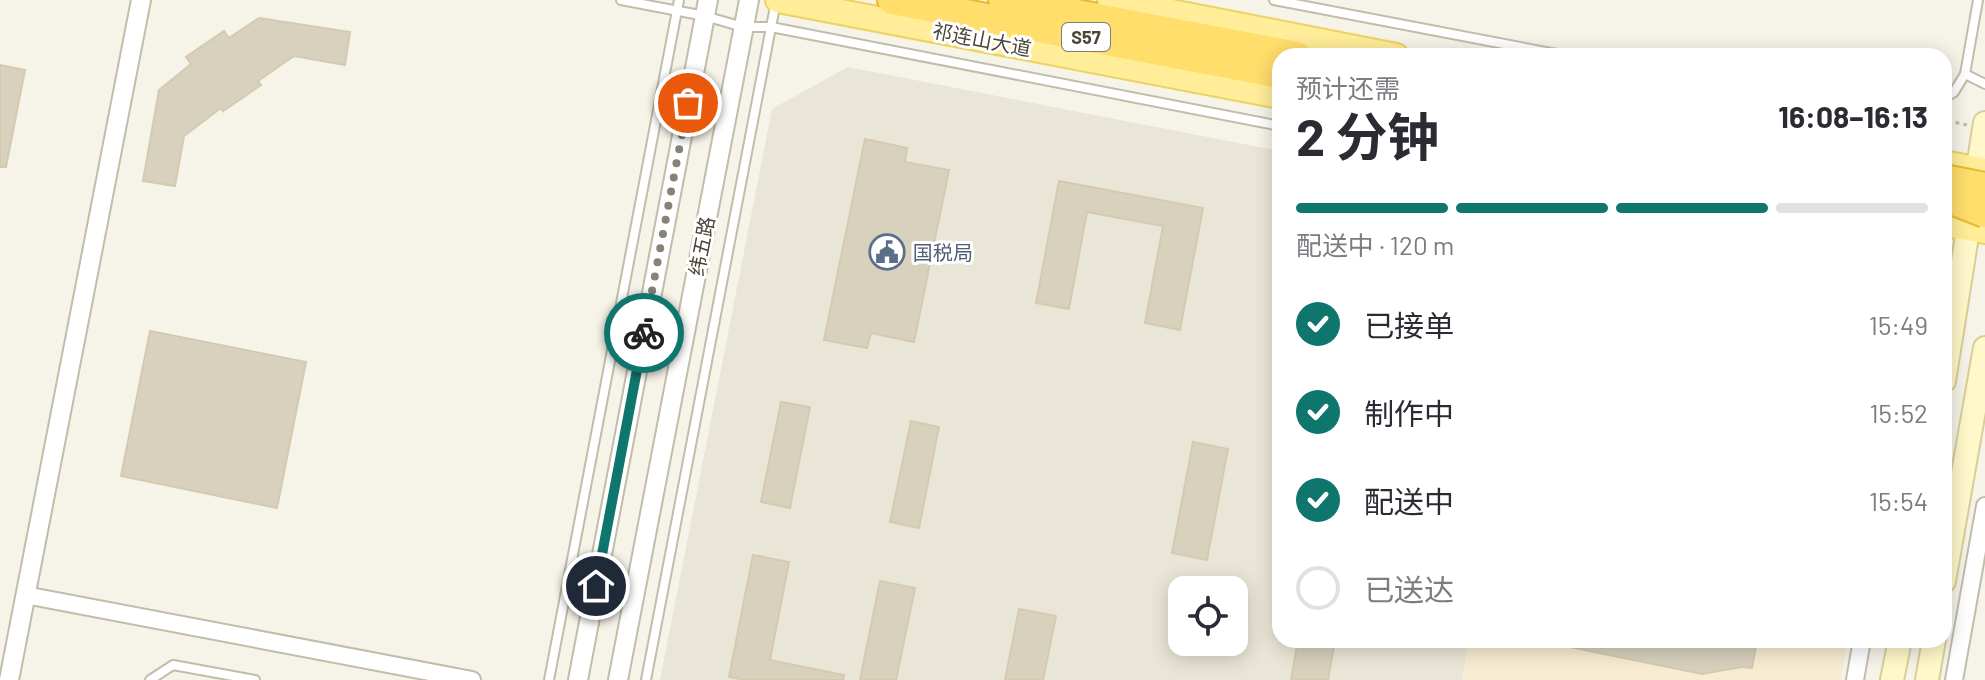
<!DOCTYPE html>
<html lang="zh">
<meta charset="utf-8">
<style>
:root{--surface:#fff;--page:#f7f7f7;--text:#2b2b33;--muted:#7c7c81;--line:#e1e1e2;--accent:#0f766e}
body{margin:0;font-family:Barlow,"Noto Sans SC",sans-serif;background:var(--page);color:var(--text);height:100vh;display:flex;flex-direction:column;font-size:30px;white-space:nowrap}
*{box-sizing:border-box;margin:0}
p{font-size:26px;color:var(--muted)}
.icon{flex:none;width:44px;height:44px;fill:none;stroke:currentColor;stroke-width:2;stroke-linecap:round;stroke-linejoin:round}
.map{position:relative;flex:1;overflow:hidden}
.drawer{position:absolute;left:1272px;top:48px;width:680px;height:600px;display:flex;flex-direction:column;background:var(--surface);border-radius:24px;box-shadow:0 4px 20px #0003}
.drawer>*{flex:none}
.fabs{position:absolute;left:1168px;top:576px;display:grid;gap:16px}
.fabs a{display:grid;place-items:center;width:80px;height:80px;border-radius:16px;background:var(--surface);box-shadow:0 4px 20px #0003;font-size:40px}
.pin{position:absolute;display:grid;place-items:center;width:68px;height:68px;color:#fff;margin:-34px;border:4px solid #fff;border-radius:50%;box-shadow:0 2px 8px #0007}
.courier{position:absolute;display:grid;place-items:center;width:80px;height:80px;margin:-40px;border:6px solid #0f766e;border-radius:50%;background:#fff;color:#222;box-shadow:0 2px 10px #0007}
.headline em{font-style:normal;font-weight:700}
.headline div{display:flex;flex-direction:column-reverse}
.headline{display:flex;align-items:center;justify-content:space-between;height:136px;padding:0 24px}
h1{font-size:52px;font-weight:700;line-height:60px}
.bar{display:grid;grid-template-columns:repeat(4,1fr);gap:12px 8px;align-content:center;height:96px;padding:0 24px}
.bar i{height:10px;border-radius:6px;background:var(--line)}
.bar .active{background:var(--accent)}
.bar p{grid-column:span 4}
ol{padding:0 24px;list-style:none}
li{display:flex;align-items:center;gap:24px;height:88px}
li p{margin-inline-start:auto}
li .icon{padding:8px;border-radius:50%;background:var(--accent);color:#fff;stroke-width:4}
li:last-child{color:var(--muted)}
li i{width:44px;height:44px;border:4px solid var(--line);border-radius:50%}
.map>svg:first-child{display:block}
.residential{fill:#eae6d7;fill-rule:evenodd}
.commercial{fill:#f8edd3}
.building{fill:#d8d1be;stroke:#d4cab0;stroke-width:2}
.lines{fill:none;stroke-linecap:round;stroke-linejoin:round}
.service-casing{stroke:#c2bdab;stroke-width:12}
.minor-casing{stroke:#c2bdab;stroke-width:20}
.tertiary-casing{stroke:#c2bdab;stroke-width:22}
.secondary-casing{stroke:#d9ce96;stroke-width:26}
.primary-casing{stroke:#edd260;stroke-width:28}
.motorway-casing{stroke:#e9ba30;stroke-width:32}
.path{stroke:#c5bb9b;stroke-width:3;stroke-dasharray:4 4;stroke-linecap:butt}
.service{stroke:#fff;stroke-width:8}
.minor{stroke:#fff;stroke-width:16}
.tertiary{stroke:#fff;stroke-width:18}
.secondary{stroke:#fff8ca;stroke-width:22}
.primary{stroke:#ffed99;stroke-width:24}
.motorway{stroke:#ffde6b;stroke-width:28}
.motorway-bridge-casing{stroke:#e9ba30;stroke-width:32;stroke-linecap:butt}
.motorway-bridge{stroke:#ffde6b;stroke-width:28}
.done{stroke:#868275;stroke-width:8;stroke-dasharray:0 14.4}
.route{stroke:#0f766e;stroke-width:10}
.labels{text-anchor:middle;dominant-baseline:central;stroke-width:6;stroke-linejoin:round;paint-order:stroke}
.shield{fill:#fff;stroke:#807d73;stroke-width:2}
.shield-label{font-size:18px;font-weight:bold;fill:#4a4537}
.street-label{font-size:20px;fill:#4a4537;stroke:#fff}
.service-label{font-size:20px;fill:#4e5e75;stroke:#fff;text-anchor:start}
</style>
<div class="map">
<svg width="1985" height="680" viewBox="0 0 1985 680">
<rect width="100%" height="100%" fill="#f6f3e9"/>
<path class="residential" d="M848,67L1280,151V640H1469L1462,680H660L772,109ZM1182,590H1234V642H1182Z"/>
<path class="commercial" d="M1469,640H1847L1841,680H1462Z"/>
<g class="building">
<path d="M259,18L350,32L345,65L294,56L258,81L261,85L223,111L221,108L184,136L175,186L143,181L159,90L191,64L186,57L224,31L229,38Z"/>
<path d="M0,65L25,70L6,167H0Z"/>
<path d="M865,139L907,148L905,162L949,170L914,342L871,333L867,348L824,340Z"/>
<path d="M1059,181L1203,208L1180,330L1145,323L1163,226L1087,212L1069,309L1036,303Z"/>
<path d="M150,331L306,362L277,508L121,476Z"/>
<path d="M781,402L810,407L790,508L761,502Z"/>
<path d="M911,421L939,427L919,528L890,522Z"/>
<path d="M1193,442L1228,449L1207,560L1172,553Z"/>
<path d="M753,555L789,562L770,660L844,675L843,680H745L729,677Z"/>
<path d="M880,581L915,588L896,680H860Z"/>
<path d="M1019,609L1056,616L1043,680H1005Z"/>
<path d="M1298,640H1335L1328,680H1291Z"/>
<path d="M1560,640H1757L1752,668L1742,667L1702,674L1560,645Z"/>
</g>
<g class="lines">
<defs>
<g id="service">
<path d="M621,0L705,16L743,27H771L1280,126"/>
<path d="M1274,0L1567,56"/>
<path d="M1965,74L1985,84"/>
<path d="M1944,98L1954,92L1965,74L1978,0"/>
<path d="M150,680L173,665L255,680"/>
<path d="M549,680L679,0"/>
<path d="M646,680L776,1"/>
</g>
<g id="minor">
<path d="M25,595L472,680"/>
<path d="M1855,680L1862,640"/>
<path d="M1954,680L1985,506"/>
</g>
<g id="tertiary">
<path d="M9,680L141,0"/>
<path d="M578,680L708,0"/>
<path d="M618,680L749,0"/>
</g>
<g id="secondary">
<path d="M1944,381L1985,123"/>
<path d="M1944,581L1985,348"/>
<path d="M1892,680L1900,640"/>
<path d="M1927,680L1934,640"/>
</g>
<g id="primary">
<path d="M778,0L1280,96"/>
<path d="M1110,0L1396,56"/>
<path d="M1944,163L1985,171"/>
<path d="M1944,224L1985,231"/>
</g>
<g id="motorway">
<path d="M892,0L1280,74"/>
<path d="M1003,0L1297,56"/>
</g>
</defs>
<use href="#service" class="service-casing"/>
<use href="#minor" class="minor-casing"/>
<use href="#tertiary" class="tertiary-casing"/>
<use href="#secondary" class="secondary-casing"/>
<use href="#primary" class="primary-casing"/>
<use href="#motorway" class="motorway-casing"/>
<path class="path" d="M1944,113L1949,121L1967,125"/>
<use href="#service" class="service"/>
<use href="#minor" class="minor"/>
<use href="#tertiary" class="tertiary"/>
<use href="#secondary" class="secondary"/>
<use href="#primary" class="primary"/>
<use href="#motorway" class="motorway"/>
<defs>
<g id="motorway-bridge">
<path d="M1944,179L1985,187"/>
<path d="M1957,202L1985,213"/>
</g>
</defs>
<use href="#motorway-bridge" class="motorway-bridge-casing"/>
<use href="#motorway-bridge" class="motorway-bridge"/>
</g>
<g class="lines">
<path class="done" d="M644,333L688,103"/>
<path class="route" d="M596,586L644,333"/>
</g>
<defs>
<symbol id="civic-ring" viewBox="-11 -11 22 22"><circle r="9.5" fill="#fff" stroke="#5c6f8a" stroke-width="1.5"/><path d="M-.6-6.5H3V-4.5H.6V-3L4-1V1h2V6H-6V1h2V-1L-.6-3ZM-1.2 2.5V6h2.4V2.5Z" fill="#5c6f8a"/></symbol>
</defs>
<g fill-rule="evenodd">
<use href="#civic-ring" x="867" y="232" width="40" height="40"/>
</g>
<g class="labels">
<rect class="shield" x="1062" y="23" width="48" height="28" rx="6"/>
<g class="shield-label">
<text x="1086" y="37">S57</text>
</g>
<g class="street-label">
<text transform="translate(982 39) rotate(11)">祁连山大道</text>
<text transform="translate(701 246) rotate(-79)">纬五路</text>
</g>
<g class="service-label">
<text x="913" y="252">国税局</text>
</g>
</g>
</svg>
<div class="fabs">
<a><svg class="icon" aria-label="locate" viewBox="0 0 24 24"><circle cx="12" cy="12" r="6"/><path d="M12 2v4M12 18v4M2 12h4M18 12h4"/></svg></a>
</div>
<div class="pin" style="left:688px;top:103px;background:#ea580c"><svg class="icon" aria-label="bag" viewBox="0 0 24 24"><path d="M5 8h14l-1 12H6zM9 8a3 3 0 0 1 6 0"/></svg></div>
<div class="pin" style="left:596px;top:586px;background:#1f2937"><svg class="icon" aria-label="home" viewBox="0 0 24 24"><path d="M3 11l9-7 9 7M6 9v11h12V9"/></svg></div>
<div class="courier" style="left:644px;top:333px"><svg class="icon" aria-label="bike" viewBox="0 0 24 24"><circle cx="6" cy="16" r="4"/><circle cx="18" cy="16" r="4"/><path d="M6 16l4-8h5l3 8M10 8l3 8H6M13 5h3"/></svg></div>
<section class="drawer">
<div class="headline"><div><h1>2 分钟</h1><p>预计还需</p></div><em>16:08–16:13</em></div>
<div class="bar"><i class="active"></i><i class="active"></i><i class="active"></i><i></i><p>配送中 · 120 m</p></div>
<ol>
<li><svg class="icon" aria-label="check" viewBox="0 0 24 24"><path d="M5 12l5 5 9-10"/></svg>已接单<p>15:49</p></li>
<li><svg class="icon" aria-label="check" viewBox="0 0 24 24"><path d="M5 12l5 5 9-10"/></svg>制作中<p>15:52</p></li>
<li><svg class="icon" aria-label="check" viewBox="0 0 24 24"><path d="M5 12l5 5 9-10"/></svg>配送中<p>15:54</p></li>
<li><i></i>已送达</li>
</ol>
</section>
</div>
